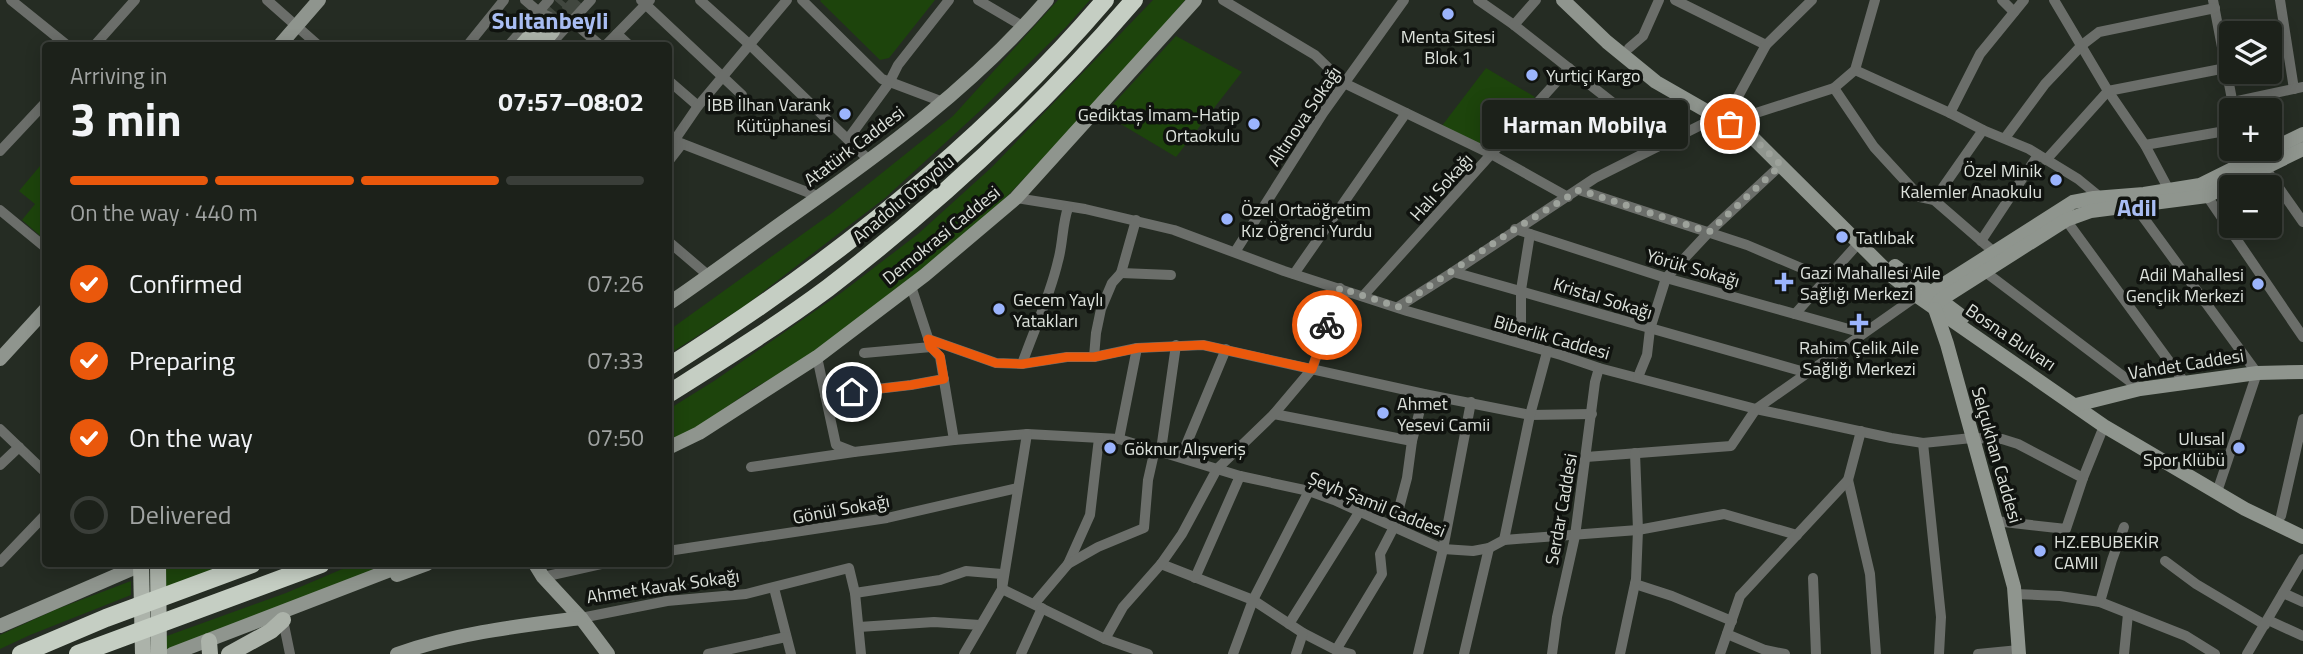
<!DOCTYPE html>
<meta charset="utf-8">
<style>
:root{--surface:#1c211a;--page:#252923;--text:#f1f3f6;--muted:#a0a3a2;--line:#3a3e39;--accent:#ea580c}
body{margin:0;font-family:"Titillium Web",sans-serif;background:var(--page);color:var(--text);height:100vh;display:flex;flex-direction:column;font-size:26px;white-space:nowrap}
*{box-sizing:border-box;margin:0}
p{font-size:23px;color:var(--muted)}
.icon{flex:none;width:38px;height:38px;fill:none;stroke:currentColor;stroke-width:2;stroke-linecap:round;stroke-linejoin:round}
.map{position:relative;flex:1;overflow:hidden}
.side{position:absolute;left:42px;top:42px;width:630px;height:525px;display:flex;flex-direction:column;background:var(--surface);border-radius:7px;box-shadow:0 4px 18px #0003,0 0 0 2px var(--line)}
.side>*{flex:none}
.buttons{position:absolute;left:2219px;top:21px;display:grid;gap:14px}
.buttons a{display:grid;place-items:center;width:63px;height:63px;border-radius:7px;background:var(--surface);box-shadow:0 4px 18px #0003,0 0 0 2px var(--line);font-size:35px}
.pin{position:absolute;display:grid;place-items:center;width:60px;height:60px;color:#fff;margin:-30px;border:4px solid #fff;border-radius:50%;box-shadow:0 2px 7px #0007}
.courier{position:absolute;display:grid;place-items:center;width:70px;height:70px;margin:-35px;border:5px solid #ea580c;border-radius:50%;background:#fff;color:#222;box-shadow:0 2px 9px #0007}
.bubble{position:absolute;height:49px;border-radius:7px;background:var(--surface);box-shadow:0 4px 18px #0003,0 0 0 2px var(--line);font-size:23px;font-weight:700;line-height:49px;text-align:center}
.summary em{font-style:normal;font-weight:700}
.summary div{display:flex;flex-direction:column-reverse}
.summary{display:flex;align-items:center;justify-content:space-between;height:119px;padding:0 28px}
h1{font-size:46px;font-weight:700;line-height:52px}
.bar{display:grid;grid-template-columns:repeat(4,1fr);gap:10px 7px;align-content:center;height:84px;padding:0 28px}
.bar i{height:9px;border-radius:5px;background:var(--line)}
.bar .current{background:var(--accent)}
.bar p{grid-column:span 4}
ol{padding:0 28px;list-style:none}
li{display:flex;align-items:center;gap:21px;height:77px}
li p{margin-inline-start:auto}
li .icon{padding:7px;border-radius:50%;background:var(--accent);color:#fff;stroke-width:4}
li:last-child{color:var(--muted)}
li i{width:38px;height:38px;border:4px solid var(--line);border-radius:50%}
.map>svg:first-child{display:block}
.green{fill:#1d440c}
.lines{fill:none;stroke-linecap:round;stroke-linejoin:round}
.primary-tunnel{stroke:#41473f;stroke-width:16;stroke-dasharray:16 8;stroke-linecap:butt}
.street{stroke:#6b6e6a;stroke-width:10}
.secondary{stroke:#8f958e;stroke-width:14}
.primary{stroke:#acb3aa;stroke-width:16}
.highway{stroke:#c5cec3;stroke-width:18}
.done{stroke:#9da29b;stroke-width:7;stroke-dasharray:0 12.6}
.route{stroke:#ea580c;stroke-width:9}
.poi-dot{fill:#9bb4fd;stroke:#10130f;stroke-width:2.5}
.labels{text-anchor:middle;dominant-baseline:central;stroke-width:7;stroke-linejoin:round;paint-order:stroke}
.poi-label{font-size:18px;fill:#dde2dc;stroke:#10130f;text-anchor:start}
.street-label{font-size:18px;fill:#dde2dc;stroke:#10130f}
.district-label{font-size:24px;font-weight:bold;fill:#a9bdf3;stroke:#10130f}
</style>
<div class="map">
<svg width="2303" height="654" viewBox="0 0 2303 654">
<rect width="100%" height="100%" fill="#252c23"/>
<g class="green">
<path d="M821,0H935L889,58L880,60L820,1Z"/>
<path d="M1058,0H1090L1066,27L981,110L885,198L743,307L669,354L668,331L832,213L953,116Z"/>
<path d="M1153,0H1185L1128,67L1000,204L909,280L814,354L751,390L688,434L669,443V409L714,381L841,293L918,234L992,167Z"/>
<path d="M1176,36L1242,72L1176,157L1104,114Z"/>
<path d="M1486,68L1535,97L1488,150L1441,127Z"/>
<path d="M45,160V240L22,220L35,204L19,191Z"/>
<path d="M169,564H226L163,588V566Z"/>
<path d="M354,564H397L164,653V637L286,593Z"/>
<path d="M131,581V595L30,635L0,649V635L57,609Z"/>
</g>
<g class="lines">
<g class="primary-tunnel">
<path d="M543,22L562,0"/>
<path d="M552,31L579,0"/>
</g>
<g class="street">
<path d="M11,0L68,46"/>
<path d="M267,0L319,46"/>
<path d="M525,0L539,12L556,20L572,21L601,46"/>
<path d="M641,0L742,95"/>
<path d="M700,0L750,45L870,161"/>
<path d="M802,0L882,79L943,102"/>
<path d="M978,0L1024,27"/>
<path d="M1223,0L1315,55L1344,83L1491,154L1568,197"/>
<path d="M1478,0L1514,25L1664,143"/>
<path d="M1675,0L1766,45"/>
<path d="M2002,0L2014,12"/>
<path d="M2054,0L2108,91L2145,145L2169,190"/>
<path d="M2213,0L2234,110"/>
<path d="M2280,0L2294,89"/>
<path d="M1514,25L1536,0"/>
<path d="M617,34L630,46"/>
<path d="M550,45L591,0"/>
<path d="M94,46L135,0"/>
<path d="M467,46L504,0"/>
<path d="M508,46L549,0"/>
<path d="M605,46L650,0"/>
<path d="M1629,48L1643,36L1659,0"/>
<path d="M1855,70L1950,113L1983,130L2029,149L2078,179L2100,197"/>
<path d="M668,80L698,106"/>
<path d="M1834,88L1874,147L1920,197L1934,200L1994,252"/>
<path d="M2233,102L2303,87"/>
<path d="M1729,113L1766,45L1812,0"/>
<path d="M1950,113L1980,54L2024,0"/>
<path d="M1743,132L1756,113L1834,88L1855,70L1875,0"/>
<path d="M668,134L674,141L698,106L787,0"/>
<path d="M2005,138L2045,84L2082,45L2099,32L2215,8"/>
<path d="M670,139L820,197"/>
<path d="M848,139L889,83L898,65L949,0"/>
<path d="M2145,145L2231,130"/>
<path d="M2242,149L2244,163"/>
<path d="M0,151L46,102"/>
<path d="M2046,160L2108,91L2226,68"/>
<path d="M668,162L682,144"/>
<path d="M2265,168L2303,222"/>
<path d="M1579,190L1747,245L1827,279"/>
<path d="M2207,196L2303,337"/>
<path d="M1016,198L1085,209L1174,230L1284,271L1407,311L1561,355L1599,368L1756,409L1891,438L1923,443L1972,438L2002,439L2018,444L2083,478"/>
<path d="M1934,200L1983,130"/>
<path d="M2135,206L2257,373L2219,486"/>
<path d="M0,210L46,248"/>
<path d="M2066,220L2185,383"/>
<path d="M1515,229L1666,278L1863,333"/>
<path d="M668,241L709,276"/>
<path d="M1981,241L2038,155"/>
<path d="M1235,252L1323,113L1404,0"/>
<path d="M1984,271L2140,389"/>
<path d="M1453,272L1595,178L1717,117"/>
<path d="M1121,273L1171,275"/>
<path d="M1294,274L1406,113"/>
<path d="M911,286L931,347L940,357L954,440"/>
<path d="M1364,295L1569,68"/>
<path d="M1398,307L1453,272L1808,373"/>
<path d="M1795,314L1865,236"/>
<path d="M928,339L996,363L1022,364L1067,357H1094L1137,348L1203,345L1424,394L1530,415L1592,414"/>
<path d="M1521,343V290L1530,234"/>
<path d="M864,353L931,347"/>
<path d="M817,357L836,445L854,452L954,440L1027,434L1119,439L1240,476L1309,491L1334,500L1443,549L1473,551L1489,548L1504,540L1638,530L1724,514L1797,535"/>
<path d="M1094,357L1096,333L1101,309L1112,283L1121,273L1136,220"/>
<path d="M1022,364C1034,330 1050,296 1058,261C1063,244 1062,225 1068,208"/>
<path d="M1638,377L1647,355L1650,329L1666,278L1709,232L1781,165"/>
<path d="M825,395L911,385L944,379"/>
<path d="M1274,414L1412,441"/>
<path d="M0,429L46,473"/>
<path d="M1119,439L1137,348"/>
<path d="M1923,443L1941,617L1939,654"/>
<path d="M1161,450L1176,345"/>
<path d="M1181,457L1226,349"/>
<path d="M1586,457L1731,446L1756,409L1917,296"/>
<path d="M0,465L19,447"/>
<path d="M751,467L854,452"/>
<path d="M1848,480L1870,574L1876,654"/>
<path d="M2281,516L2303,419"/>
<path d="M1995,521L2066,529L2083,478L2104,426"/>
<path d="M1504,540L1530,415L1547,352"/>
<path d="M668,551L887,518L1017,488"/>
<path d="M2165,561L2196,584L2265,625"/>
<path d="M0,562L46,514"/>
<path d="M1068,564L1090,515L1099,438"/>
<path d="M1161,564L1253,600L1303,633L1336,650L1351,654"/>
<path d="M543,577L601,564"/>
<path d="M1195,578L1240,476"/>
<path d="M1813,578L1816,654"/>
<path d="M1635,584L1672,596L1732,621"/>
<path d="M774,588L791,654"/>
<path d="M855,593L940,580L966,571L1002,574V589L1105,639"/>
<path d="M2283,593L2303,602"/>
<path d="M2014,594L2060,596L2100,602L2186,636L2215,654"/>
<path d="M2100,602L2112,560L2124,527"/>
<path d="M1035,603L1068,564L1098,547L1144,528L1148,480L1155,449"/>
<path d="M581,618L667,601L746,594L849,568L855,593L861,654"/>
<path d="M283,620L290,654"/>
<path d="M2268,620L2303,636"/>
<path d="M1289,624L1360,511"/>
<path d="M859,627L934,622L980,625"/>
<path d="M1727,634L1765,650L1785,654"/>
<path d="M1336,650L1382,574L1380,554L1394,527L1407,478L1412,441L1424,394"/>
<path d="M708,654L786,637"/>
<path d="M964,654L1002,589L1027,434"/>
<path d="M1021,654L1042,608"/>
<path d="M1148,654L1105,639L1123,607L1161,564L1182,534L1217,469L1274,414L1312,369L1340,288"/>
<path d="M1233,654L1253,600L1309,491"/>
<path d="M1296,654L1303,633"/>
<path d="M1418,654L1443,549L1471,402"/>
<path d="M1464,654L1489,548"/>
<path d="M1552,654L1557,617L1575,536L1595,382L1599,368"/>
<path d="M1620,654L1636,579L1638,530L1635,453"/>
<path d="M1720,654L1740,596L1848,480L1861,431"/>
<path d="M1978,654L2019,650"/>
<path d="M2124,654L2128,614"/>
<path d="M2247,654L2303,559"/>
</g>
<g class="secondary">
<path d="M1563,0L1607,42L1656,82L1752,137L1893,277L1917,296L2104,426L2245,509L2303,537"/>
<path d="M279,46L319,0"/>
<path d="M1895,266L1963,317"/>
<path d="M1927,298L1930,293L2073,202L2094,198L2144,194L2200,185L2303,134"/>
<path d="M668,304C709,276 749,246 790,217C883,152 973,86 1047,0"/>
<path d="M1935,308L1940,300L2066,220L2091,211L2207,196L2303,149"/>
<path d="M1935,309L1947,344L2014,587L2019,654"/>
<path d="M0,359L46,309"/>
<path d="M2076,405L2140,389L2257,373L2303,372"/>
<path d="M668,448L699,433L817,357L925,275L1016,198L1195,0"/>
<path d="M535,564L543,577L581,618L608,654"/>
<path d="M397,575L427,564"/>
<path d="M0,626L143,564"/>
<path d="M172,654L406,564"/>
<path d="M397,654C457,633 519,626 581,618"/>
</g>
<g class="primary">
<path d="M522,46L543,22"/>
<path d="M539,46L552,31"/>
<path d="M141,564L143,654"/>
<path d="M158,564L159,654"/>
<path d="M209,641L210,654"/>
<path d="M229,654L271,631L283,620"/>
</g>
<g class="highway">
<path d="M668,367C830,265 980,146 1105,0"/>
<path d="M668,394C722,360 777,326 828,288C940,202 1042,107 1134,0"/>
<path d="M21,654L106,618L252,564"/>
<path d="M78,654L321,564"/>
</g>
</g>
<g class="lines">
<path class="done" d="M1327,325L1340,288L1398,307L1515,229L1579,190L1709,232L1781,165L1752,137L1730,124"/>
<path class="route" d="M852,392L911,385L944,379L940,356L930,347L928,339L996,363L1022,364L1067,357H1094L1138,348L1203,345L1312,369L1327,325"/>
</g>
<g class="poi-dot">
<circle cx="1448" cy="14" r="7"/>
<circle cx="1532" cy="75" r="7"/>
<circle cx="845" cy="114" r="7"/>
<circle cx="1254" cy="124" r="7"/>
<circle cx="2056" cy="180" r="7"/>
<circle cx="1227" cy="219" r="7"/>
<circle cx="1842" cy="237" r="7"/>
<path d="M1780.5 271.5h7v7h7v7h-7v7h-7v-7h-7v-7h7z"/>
<circle cx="2258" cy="284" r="7"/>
<circle cx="999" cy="309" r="7"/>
<path d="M1855.5 312.5h7v7h7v7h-7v7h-7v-7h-7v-7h7z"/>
<circle cx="1383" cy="413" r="7"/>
<circle cx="1110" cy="448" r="7"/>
<circle cx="2239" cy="448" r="7"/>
<circle cx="2040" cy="551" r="7"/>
</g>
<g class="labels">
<g class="poi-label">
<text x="1448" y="36" text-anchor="middle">Menta Sitesi<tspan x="1448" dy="21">Blok 1</tspan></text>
<text x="1546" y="75">Yurtiçi Kargo</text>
<text x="831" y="104" text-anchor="end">İBB İlhan Varank<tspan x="831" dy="21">Kütüphanesi</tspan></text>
<text x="1240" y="114" text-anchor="end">Gediktaş İmam-Hatip<tspan x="1240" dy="21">Ortaokulu</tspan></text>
<text x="2042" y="170" text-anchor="end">Özel Minik<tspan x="2042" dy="21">Kalemler Anaokulu</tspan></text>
<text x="1241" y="209">Özel Ortaöğretim<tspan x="1241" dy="21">Kız Öğrenci Yurdu</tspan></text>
<text x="1856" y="237">Tatlıbak</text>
<text x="1800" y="272">Gazi Mahallesi Aile<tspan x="1800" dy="21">Sağlığı Merkezi</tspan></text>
<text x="2244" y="274" text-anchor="end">Adil Mahallesi<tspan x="2244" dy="21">Gençlik Merkezi</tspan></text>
<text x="1013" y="299">Gecem Yaylı<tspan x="1013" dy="21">Yatakları</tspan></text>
<text x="1859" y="347" text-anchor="middle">Rahim Çelik Aile<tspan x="1859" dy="21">Sağlığı Merkezi</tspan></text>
<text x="1397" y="403">Ahmet<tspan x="1397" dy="21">Yesevi Camii</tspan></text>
<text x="2225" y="438" text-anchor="end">Ulusal<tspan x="2225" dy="21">Spor Klübü</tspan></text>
<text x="1124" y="448">Göknur Alışveriş</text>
<text x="2054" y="541">HZ.EBUBEKİR<tspan x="2054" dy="21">CAMII</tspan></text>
</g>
<g class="street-label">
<text transform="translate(1304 116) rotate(-56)">Altınova Sokağı</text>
<text transform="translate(854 146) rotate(-37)">Atatürk Caddesi</text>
<text transform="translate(1441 187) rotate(-48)">Halı Sokağı</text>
<text transform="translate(903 199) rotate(-40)">Anadolu Otoyolu</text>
<text transform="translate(941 235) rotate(-39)">Demokrasi Caddesi</text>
<text transform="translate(1693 268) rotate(16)">Yörük Sokağı</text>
<text transform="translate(1603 298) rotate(17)">Kristal Sokağı</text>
<text transform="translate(1552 337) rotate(16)">Biberlik Caddesi</text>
<text transform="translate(2011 337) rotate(34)">Bosna Bulvarı</text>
<text transform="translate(2186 364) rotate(-9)">Vahdet Caddesi</text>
<text transform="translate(1997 455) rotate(74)">Selçukhan Caddesi</text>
<text transform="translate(1377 504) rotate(22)">Şeyh Şamil Caddesi</text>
<text transform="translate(841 509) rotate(-10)">Gönül Sokağı</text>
<text transform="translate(1561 509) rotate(-80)">Serdar Caddesi</text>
<text transform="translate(663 586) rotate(-8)">Ahmet Kavak Sokağı</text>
</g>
<g class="district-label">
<text x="550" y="20">Sultanbeyli</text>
<text x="2137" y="207">Adil</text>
</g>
</g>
</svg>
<div class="buttons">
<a><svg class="icon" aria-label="layers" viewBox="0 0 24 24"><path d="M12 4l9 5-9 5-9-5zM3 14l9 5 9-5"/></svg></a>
<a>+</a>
<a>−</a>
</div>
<div class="pin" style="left:1730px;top:124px;background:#ea580c"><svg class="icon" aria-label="bag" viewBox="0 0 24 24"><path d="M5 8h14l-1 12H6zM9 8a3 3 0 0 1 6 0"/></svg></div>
<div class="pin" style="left:852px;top:392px;background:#1f2937"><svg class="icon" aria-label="home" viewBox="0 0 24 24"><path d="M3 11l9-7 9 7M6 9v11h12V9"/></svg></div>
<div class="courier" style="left:1327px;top:325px"><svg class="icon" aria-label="bike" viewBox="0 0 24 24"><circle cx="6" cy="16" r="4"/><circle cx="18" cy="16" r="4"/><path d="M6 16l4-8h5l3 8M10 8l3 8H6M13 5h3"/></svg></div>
<div class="bubble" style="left:1482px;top:100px;width:206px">Harman Mobilya</div>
<section class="side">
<div class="summary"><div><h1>3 min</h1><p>Arriving in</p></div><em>07:57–08:02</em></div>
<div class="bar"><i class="current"></i><i class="current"></i><i class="current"></i><i></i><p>On the way · 440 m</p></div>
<ol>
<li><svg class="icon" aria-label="check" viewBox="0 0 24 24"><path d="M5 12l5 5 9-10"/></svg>Confirmed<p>07:26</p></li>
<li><svg class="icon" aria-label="check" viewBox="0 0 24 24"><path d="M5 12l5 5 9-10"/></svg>Preparing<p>07:33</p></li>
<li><svg class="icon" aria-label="check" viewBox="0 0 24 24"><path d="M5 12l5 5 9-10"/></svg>On the way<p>07:50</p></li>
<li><i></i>Delivered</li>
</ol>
</section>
</div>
